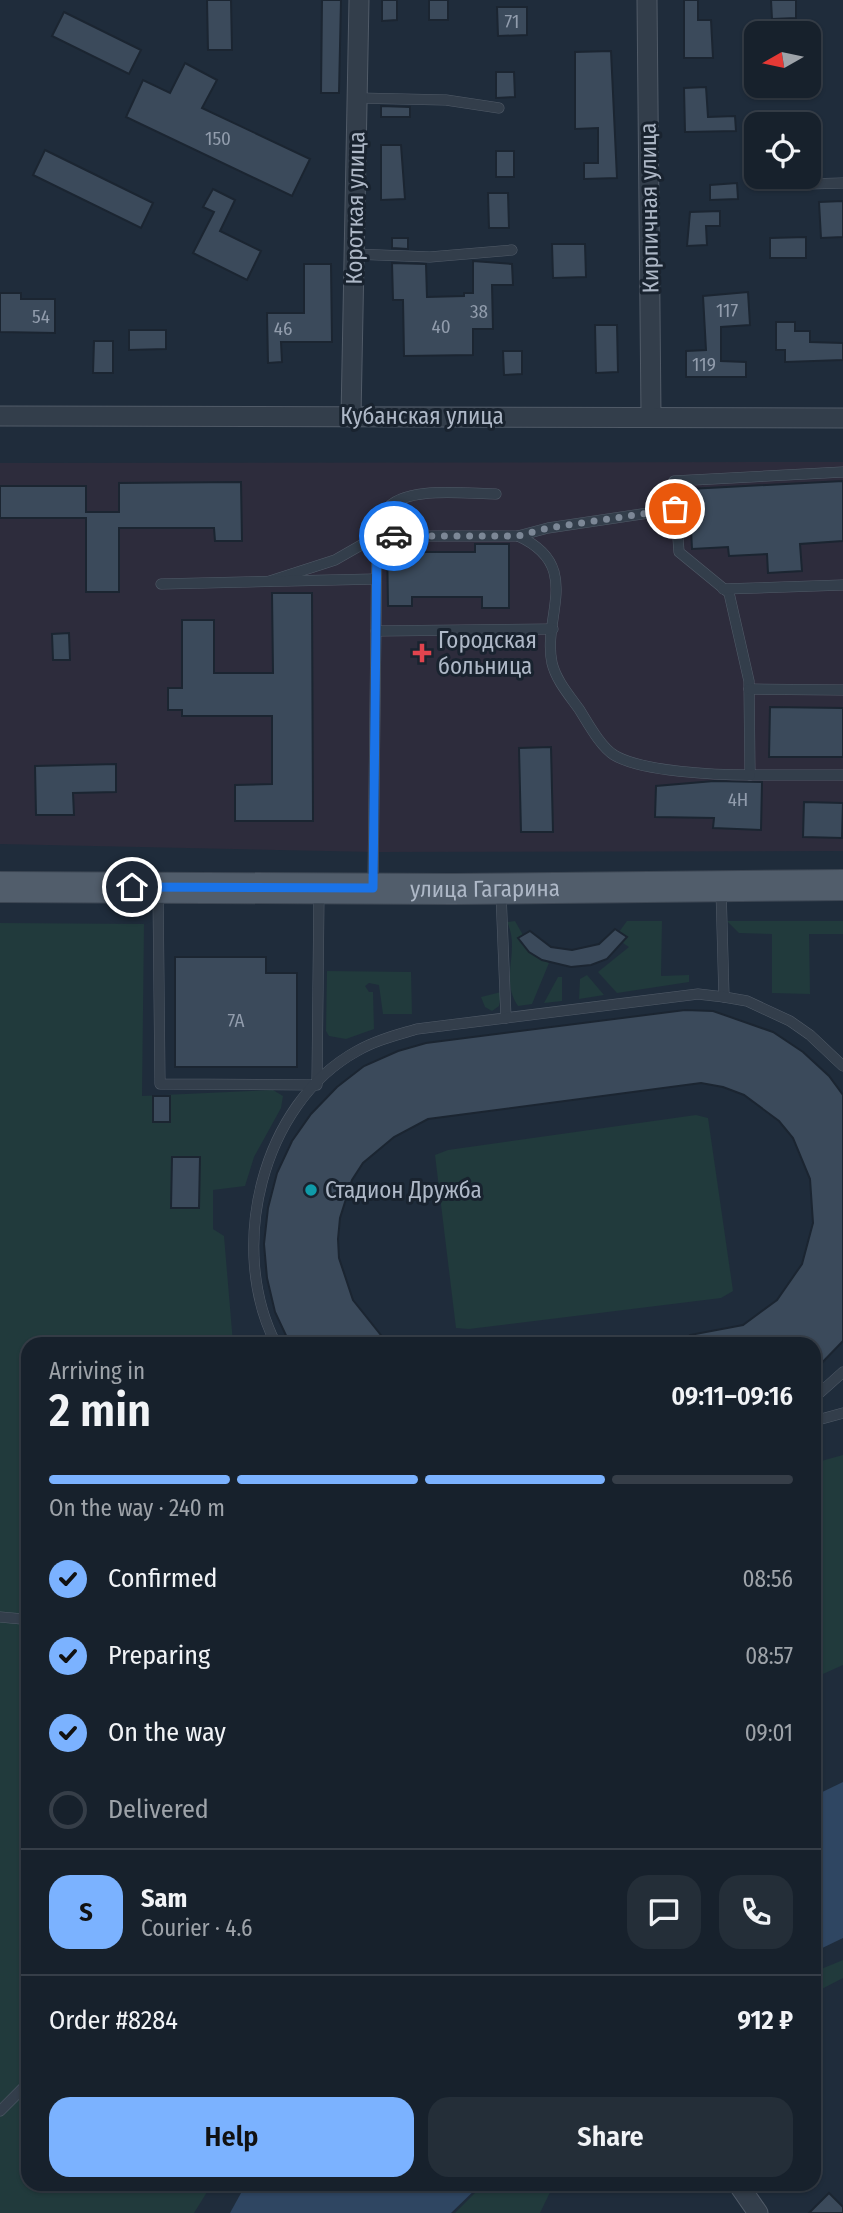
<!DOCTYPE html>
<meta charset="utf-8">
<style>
:root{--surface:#17212c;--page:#242e38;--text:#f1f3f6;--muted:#9ea3a9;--line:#363e48;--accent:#7bb2ff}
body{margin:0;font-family:"Fira Sans Condensed",sans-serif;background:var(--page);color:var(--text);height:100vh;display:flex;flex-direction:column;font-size:26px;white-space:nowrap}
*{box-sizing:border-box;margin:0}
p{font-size:23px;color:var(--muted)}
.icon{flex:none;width:38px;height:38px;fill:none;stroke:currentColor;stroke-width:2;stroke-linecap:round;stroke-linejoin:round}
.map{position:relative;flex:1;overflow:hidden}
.panel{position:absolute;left:21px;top:1337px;width:800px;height:854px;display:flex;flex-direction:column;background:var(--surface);border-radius:21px;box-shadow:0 2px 5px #0004,0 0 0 2px var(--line)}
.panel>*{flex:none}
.needle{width:46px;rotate:261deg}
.controls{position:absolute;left:744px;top:21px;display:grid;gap:14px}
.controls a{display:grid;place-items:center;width:77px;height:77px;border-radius:14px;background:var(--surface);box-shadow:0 2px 5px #0004,0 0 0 2px var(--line);font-size:35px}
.pin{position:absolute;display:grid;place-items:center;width:60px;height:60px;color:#fff;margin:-30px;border:4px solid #fff;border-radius:50%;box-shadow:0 2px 7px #0007}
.courier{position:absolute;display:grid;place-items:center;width:70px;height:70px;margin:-35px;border:5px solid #1a73e8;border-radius:50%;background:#fff;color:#222;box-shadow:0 2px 9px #0007}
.headline em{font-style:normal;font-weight:600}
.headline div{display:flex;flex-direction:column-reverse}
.headline{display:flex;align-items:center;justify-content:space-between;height:119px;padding:0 28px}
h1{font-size:46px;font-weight:600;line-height:52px}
.bar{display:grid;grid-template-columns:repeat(4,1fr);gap:10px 7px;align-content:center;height:84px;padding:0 28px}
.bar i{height:9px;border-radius:5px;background:var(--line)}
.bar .selected{background:var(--accent)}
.bar p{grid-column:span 4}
.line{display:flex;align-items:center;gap:18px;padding:0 28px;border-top:2px solid var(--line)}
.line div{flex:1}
.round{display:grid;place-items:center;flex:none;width:74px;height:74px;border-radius:21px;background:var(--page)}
ol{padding:0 28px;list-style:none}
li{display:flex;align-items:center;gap:21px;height:77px}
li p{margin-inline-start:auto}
li .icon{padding:7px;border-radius:50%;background:var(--accent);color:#111;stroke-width:4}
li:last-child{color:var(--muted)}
li i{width:38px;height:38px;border:4px solid var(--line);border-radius:50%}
.cta{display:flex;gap:14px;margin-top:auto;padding:14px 28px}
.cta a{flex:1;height:80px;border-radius:21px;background:var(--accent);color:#111;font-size:28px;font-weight:600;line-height:80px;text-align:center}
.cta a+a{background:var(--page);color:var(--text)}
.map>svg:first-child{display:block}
.medical{fill:#2d2c3c}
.green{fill:#213a3c}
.water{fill:#2f4662}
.building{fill:#3b4a5b;stroke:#1b2531;stroke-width:2}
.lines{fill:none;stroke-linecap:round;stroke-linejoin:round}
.service-casing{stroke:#515b68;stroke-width:11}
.minor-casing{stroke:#515b68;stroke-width:21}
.primary-casing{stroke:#3d4754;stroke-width:32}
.service{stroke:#333e4b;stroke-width:10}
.minor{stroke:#333e4b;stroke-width:19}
.primary{stroke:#515d6b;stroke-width:30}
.done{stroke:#7c8796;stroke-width:7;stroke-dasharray:0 12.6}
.route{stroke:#1a73e8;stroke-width:9}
.health-dot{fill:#e0444e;stroke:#19232f;stroke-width:2.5}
.culture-dot{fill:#0f9aa8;stroke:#19232f;stroke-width:2.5}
.labels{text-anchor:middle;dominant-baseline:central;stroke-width:6;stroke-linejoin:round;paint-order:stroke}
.number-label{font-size:19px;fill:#919cac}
.street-label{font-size:23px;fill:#aeb8c7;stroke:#19232f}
.poi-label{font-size:23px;fill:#aeb8c7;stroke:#19232f;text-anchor:start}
</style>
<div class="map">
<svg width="843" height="2213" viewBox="0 0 843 2213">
<rect width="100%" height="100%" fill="#1f2c3b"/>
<path class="medical" d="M843,462V851L373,852L0,844V463Z"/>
<g class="green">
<path d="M515,921L523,935L518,939L529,952L549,963L532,1004L518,1006C499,979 521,950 507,922Z"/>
<path d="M627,921H662L661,976L689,975V982L617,993L598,972L629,947L623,943L627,937L619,932Z"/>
<path d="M727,921H843V934H809L810,994L772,993V934L739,933Z"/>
<path d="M0,923L144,924L142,1096L273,1090L283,1096L281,1108L254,1157L245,1186L213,1190V1229L224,1236L233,1343L259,1340L261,1344H28V2184H212L194,2213H0Z"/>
<path d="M327,971L411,972L412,1014H383L379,985L369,983L365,986L369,992H373L374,1029L346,1039L329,1036L326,1031Z"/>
<path d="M587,975L604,995L579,999L580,979Z"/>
<path d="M558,977H562V1001L544,1003Z"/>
<path d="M501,992L499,1006L492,1011L485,1007L481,997Z"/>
<path d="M696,1115L708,1118L733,1291L721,1298L469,1329L456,1328L435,1155L448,1150Z"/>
<path d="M843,1455V1665L814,1678V1463Z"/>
<path d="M843,1960V1978L814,1993V1972Z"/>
<path d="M484,2184H554L540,2213H455Z"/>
</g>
<g class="water">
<path d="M843,1782V1938L814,1952V1796Z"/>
<path d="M246,2184H481L451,2213H230Z"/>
</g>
<g class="building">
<path d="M207,0H231L232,50H208Z"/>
<path d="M322,0H341L339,93H321Z"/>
<path d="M382,0H397V20L382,21Z"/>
<rect x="429" y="0" width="19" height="20"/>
<path d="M684,0H698V20H711L713,58H684Z"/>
<path d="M771,0H796V18L772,19Z"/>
<path d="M497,7H527V35L498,36Z"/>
<path d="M64,12L141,50L129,74L52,36Z"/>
<path d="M611,51L617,178L584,179V163H598V128L575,129V52Z"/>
<path d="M185,63L217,80L202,108L310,159L292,196L126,117L143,80L170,93Z"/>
<path d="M496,72H514L515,97L496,98Z"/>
<path d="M706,87L708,117L735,116L736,131L685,132L684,88Z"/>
<path d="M381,106L410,107V117H381Z"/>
<path d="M381,145H401L405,199L381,200Z"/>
<path d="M45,150L153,203L141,228L33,175Z"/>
<rect x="496" y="151" width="18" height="26"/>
<path d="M737,183L738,199L710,200V185Z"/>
<path d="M213,189L235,200L220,231L261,251L247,280L193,253L214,212L203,207Z"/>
<path d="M488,193H508L509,228H489Z"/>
<path d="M843,201V237L821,238L819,202Z"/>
<path d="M720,211V226H706L707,245L687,246L690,212Z"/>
<path d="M806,237V258H770V238Z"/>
<path d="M392,238H408V249L392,248Z"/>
<path d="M552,244H585L586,277L553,278Z"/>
<path d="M473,261L512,264L513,285H492L493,329H473V355L404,356L403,300H393L392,263L426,264L427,297L464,296V293H473Z"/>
<path d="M304,264H331L332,342H281L282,362L268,363L267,313H304Z"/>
<path d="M748,292L750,325L721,327V361L746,362V377H686V351L706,350L703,296Z"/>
<path d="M0,293H21V299H55V333L0,332Z"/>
<path d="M776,322H795V331H810V342L843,343V360L785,362V350H776Z"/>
<path d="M595,325H617L618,372L596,373Z"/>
<path d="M129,330H166V349L129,350Z"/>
<path d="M94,341H113V373H93Z"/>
<path d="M503,351H522V374L504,375Z"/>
<path d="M843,481V541L800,544L802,571L768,573L767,554L729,556L728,547L692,549L689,489Z"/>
<path d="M241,482L242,541H215L214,528H119V592H86V518H0V486H86V512H119V483Z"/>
<path d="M387,543H421V552H475V544H509V608H482V597H412V606H388Z"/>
<path d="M272,593H312L313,821H235V785L272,784V716H182V710H168V688H182V620H214V673H273Z"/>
<path d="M69,633L70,660H53L52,634Z"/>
<path d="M770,707L843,708V757H769Z"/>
<path d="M551,747L553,832H521L519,748Z"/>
<path d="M116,764V792L73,793L74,815H36L35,766Z"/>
<path d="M714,781L762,782L761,830L713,828L714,818L655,817L656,786Z"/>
<path d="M804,802L843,803L842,838L803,837Z"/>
<path d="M615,929L627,937L607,959L591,965L571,967L542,960L529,952L518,938L530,931L551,947L572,950L599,944Z"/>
<path d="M175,957H266V973H297V1067H175Z"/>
<path d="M685,1010L713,1011L773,1032L803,1052L829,1076L843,1095V1341L814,1371V1344H691L690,1335L743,1325L777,1300L802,1264L813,1223L810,1179L793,1138L779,1121L744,1095L723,1087L701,1083L428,1119L394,1137L363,1163L352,1180L340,1218L338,1239L339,1258L353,1300L388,1344H290L275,1312L267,1278L264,1244L268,1208L277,1173L292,1141L311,1114L337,1087L364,1066L398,1051L426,1043Z"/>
<rect x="153" y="1096" width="17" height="26"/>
<path d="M172,1157H200L199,1208H171Z"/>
<path d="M829,2193L843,2207V2213H809Z"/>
</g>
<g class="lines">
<defs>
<g id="service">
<path d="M357,98L446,100L499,108"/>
<path d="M807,184L843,183"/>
<path d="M354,254L430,257L512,250"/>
<path d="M843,472L674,481L679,552L729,593L749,681L750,775H843"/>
<path d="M518,536C584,566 542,616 552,663C556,680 569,695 579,709C588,723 600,746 614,755C642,772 718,775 750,775"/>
<path d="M270,581L335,560L377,536C379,527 380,518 386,510C404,485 468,494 496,494"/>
<path d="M161,584L376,579"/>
<path d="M723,589L843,585"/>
<path d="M376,631L553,629"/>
<path d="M749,689L843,690"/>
<path d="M373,884L377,536H518L548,528L675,509"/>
<path d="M721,889L724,997"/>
<path d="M158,890L160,1084L317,1085L319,892"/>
<path d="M501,893L506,1018"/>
<path d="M276,1344C227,1249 261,1104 357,1051C376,1040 397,1035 417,1029L698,994L724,997L747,1001L790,1021L810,1035L843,1066"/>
<path d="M814,1398L843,1372"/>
<path d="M814,1421L843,1413"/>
<path d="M0,1617L22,1619"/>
<path d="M0,2111L28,2083"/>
</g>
<g id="minor">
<path d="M647,0L651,415"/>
<path d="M0,416L843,418"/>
<path d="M351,417L359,0"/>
<path d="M738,2184L758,2213"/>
</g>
<g id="primary">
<path id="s1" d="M0,887L453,889L843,885"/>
</g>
</defs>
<use href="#service" class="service-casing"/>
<use href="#minor" class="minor-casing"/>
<use href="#primary" class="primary-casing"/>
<use href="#service" class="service"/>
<use href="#minor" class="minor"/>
<use href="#primary" class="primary"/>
</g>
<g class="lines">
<path class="done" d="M394,536H518L548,528L675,509"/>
<path class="route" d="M132,887L373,888L377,536H394"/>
</g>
<path class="health-dot" d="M418.5 642.5h7v7h7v7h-7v7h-7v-7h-7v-7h7z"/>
<circle class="culture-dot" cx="311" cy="1190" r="7"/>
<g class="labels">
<g class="number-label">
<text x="512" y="21">71</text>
<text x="218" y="138">150</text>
<text x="727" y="310">117</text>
<text x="479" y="311">38</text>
<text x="41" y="316">54</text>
<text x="441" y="326">40</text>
<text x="283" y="328">46</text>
<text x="704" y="364">119</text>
<text x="738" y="799">4Н</text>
<text x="236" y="1020">7А</text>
</g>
<g class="street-label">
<text transform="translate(355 208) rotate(-89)">Короткая улица</text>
<text transform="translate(649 208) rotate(-91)">Кирпичная улица</text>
<text x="422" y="416">Кубанская улица</text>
<text stroke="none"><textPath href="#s1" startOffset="485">улица Гагарина</textPath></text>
</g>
<g class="poi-label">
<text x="438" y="640">Городская<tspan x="438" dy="26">больница</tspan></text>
<text x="325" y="1190">Стадион Дружба</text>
</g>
</g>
</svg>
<div class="controls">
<a><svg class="needle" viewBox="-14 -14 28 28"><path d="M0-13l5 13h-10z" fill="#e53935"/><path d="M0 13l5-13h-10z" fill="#9ea3a9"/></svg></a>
<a><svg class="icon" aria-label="locate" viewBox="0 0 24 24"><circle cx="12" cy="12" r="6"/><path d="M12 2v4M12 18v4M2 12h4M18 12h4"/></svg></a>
</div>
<div class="pin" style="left:675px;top:509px;background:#ea580c"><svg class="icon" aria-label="bag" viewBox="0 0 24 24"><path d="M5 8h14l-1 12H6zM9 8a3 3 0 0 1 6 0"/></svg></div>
<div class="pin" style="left:132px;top:887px;background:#1f2937"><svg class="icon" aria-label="home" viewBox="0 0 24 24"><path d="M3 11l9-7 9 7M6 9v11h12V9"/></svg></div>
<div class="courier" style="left:394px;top:536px"><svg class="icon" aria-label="car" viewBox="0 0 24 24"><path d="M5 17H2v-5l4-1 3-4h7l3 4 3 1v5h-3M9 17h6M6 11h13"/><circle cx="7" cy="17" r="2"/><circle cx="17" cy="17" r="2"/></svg></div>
<section class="panel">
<div class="headline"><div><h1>2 min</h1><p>Arriving in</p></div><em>09:11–09:16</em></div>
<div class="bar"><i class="selected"></i><i class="selected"></i><i class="selected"></i><i></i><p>On the way · 240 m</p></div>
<ol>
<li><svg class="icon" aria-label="check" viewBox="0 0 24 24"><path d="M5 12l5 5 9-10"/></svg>Confirmed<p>08:56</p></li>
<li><svg class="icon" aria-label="check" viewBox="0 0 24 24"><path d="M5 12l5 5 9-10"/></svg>Preparing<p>08:57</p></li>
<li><svg class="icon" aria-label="check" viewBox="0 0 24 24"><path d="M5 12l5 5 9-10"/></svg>On the way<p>09:01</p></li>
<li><i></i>Delivered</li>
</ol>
<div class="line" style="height:126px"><b class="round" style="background:var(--accent);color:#111">S</b><div><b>Sam</b><p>Courier · 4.6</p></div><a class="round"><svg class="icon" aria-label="chat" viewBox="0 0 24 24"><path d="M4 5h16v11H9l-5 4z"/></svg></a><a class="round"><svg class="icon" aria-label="phone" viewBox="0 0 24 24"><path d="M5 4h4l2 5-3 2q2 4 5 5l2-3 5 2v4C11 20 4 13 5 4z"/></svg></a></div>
<div class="line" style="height:91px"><div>Order #8284</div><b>912 ₽</b></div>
<div class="cta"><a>Help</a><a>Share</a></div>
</section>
</div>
